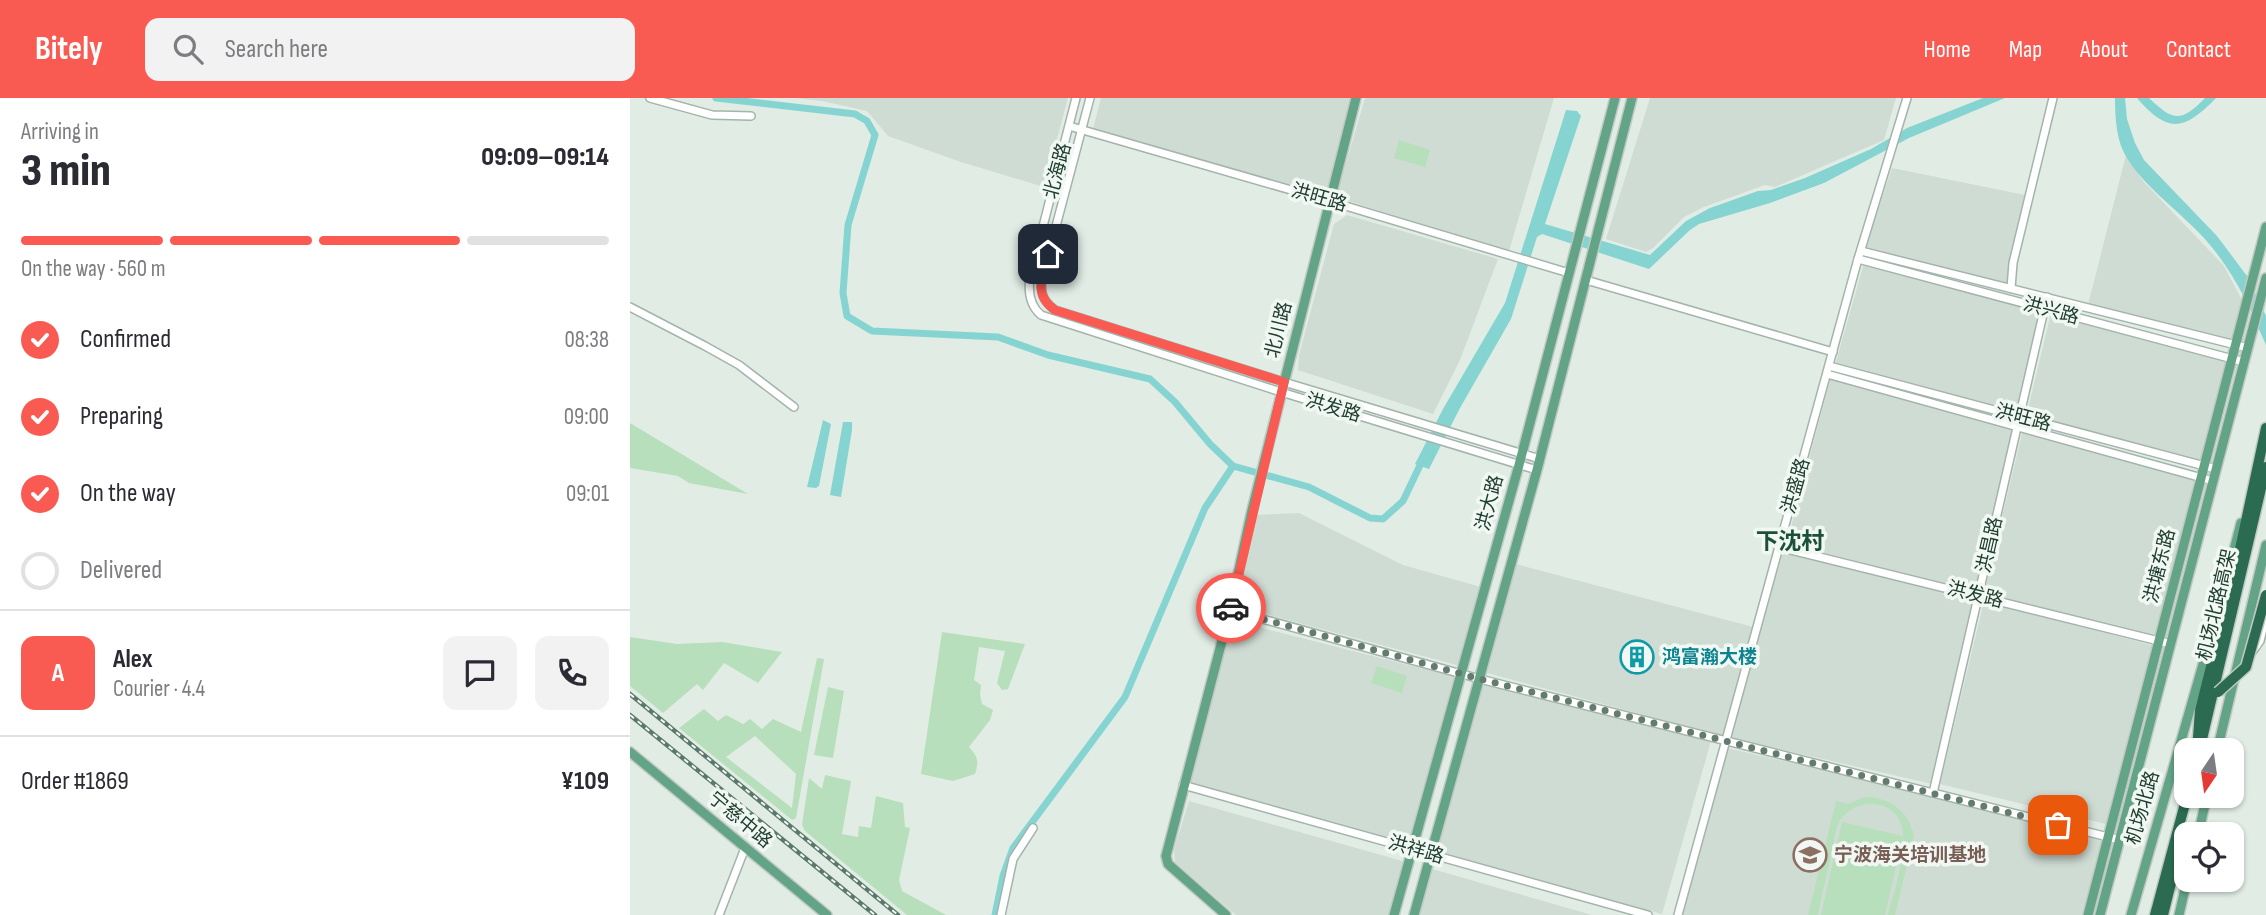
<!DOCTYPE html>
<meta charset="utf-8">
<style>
:root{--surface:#fff;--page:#f2f2f3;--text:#2b2b33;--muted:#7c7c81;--line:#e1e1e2;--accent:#f95a52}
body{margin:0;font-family:"Sofia Sans Condensed","Noto Sans SC",sans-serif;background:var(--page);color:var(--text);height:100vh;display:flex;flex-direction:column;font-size:26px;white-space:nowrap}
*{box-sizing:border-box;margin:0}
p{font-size:23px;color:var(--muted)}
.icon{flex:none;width:38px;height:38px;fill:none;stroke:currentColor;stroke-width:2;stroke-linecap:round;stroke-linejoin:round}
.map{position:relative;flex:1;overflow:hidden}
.side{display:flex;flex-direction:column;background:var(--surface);width:630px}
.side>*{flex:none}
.needle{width:46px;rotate:193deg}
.tools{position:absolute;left:1544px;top:640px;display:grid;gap:14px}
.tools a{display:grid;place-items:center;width:70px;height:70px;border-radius:14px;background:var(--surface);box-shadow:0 2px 5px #0004;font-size:35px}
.pin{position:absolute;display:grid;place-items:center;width:60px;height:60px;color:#fff;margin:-30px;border-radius:14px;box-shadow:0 4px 10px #0006}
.courier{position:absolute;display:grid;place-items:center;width:70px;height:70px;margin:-35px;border:5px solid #f95a52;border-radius:50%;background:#fff;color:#222;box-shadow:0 2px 9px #0007}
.summary em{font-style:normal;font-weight:800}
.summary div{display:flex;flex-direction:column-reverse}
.summary{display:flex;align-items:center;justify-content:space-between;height:119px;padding:0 21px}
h1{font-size:46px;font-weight:800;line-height:52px}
.bar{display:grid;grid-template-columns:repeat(4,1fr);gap:10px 7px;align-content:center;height:84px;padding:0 21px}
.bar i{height:9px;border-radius:5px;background:var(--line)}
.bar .current{background:var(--accent)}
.bar p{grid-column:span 4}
.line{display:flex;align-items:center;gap:18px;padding:0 21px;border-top:2px solid var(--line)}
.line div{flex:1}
.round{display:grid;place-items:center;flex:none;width:74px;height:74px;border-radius:14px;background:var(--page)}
ol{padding:0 21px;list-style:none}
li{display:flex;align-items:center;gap:21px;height:77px}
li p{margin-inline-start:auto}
li .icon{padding:7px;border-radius:50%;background:var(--accent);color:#fff;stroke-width:4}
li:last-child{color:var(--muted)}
li i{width:38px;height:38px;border:4px solid var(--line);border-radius:50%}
header{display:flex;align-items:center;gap:42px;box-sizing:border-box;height:98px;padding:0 35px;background:var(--accent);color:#fff}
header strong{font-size:33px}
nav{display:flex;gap:38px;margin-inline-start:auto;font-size:24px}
.search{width:490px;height:63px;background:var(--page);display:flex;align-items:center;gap:18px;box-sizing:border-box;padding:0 24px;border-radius:14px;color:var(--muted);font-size:26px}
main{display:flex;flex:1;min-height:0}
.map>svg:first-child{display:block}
.built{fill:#cfdcd3}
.green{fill:#b8dfbb;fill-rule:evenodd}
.water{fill:#86d4d1}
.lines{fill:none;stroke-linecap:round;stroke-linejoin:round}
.canal{stroke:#86d4d1;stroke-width:7}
.minor-casing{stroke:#a3b4ab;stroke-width:10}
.major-casing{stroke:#c1c9c5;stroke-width:12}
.highway-casing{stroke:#c1c9c5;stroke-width:13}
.minor{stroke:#fff;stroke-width:7}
.major{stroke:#63a486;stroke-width:9}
.highway{stroke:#2b6b51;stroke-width:10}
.rail-casing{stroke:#5b796b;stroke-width:4.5}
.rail{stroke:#f1f8f3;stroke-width:2;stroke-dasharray:5;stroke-linecap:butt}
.highway-bridge-casing{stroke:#c1c9c5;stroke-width:13;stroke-linecap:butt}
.highway-bridge{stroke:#2b6b51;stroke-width:10}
.done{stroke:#647b6f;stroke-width:7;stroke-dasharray:0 12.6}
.route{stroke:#f95a52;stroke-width:9}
.labels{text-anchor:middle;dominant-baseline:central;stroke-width:7;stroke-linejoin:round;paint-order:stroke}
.street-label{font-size:19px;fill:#203e30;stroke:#f1f8f3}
.culture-label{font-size:19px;font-weight:bold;fill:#0d838f;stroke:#f1f8f3;text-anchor:start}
.education-label{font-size:19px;font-weight:bold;fill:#785e54;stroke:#f1f8f3;text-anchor:start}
.quarter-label{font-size:23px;font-weight:bold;fill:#1b5139;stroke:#f1f8f3}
</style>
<header>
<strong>Bitely</strong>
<div class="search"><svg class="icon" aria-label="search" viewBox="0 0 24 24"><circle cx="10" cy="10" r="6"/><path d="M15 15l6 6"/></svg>Search here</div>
<nav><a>Home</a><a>Map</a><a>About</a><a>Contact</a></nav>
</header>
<main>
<section class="side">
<div class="summary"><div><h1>3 min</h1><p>Arriving in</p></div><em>09:09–09:14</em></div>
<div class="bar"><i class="current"></i><i class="current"></i><i class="current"></i><i></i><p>On the way · 560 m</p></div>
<ol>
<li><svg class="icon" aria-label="check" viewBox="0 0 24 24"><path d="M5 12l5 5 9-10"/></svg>Confirmed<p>08:38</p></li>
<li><svg class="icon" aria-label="check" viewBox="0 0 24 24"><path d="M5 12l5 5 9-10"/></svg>Preparing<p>09:00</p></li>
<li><svg class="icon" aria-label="check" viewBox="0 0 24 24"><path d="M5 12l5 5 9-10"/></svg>On the way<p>09:01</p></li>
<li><i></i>Delivered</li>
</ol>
<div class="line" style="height:126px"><b class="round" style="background:var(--accent);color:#fff">A</b><div><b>Alex</b><p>Courier · 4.4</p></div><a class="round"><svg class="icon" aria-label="chat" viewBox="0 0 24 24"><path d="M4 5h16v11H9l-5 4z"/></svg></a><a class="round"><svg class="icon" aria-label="phone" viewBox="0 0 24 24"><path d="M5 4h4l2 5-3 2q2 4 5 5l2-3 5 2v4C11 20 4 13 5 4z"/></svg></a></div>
<div class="line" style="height:91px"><div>Order #1869</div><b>¥109</b></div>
</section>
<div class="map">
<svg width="1636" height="817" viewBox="0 0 1636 817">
<rect width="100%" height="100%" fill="#e1ece5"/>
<g class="built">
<path d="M166,0H438L414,89L328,63L258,38L237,13L192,3Z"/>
<path d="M471,0H722L697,98L463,31Z"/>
<path d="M735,0H924L879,153L706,99Z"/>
<path d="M1020,0H1266L1254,42L1145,89L1135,87L1074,109L1054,119L1023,150L1016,154L976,141Z"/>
<path d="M1496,57L1513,83L1594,168L1613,204L1604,244L1458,207Z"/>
<path d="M1262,70L1395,97L1376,186L1235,151Z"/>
<path d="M717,117L868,161L830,262L803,316L668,272L669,257L704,126Z"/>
<path d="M1234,165L1411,212L1388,316L1205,267Z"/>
<path d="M1421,215L1600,262L1573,366L1396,319Z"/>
<path d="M1201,278L1384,330L1347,495L1156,448Z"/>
<path d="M1393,331L1570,381L1528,539L1354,496Z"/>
<path d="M669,415L773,467L851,489L830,568L605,508L626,417Z"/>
<path d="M1153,454L1345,501L1302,686L1101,640Z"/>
<path d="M886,466L1123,529L1093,638L857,575Z"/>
<path d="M1354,503L1525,548L1480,727L1310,686Z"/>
<path d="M601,522L826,579L779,746L557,685Z"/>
<path d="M851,585L1081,643L1032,816L804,753Z"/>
<path d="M1097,650L1304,698L1473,741L1453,817H1052Z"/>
<path d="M559,703L776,764L760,817H606L545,764L544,751Z"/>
<path d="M799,770L962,817H787Z"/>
</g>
<g class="green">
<path d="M769,42L800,52L795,69L764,60Z"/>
<path d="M0,325L118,396L59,385L48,378L0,370Z"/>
<path d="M312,534L395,546L378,591L372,592L367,585L375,553L349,549L344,582L351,587L350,596L352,606L363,612L360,622L339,649C348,659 349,663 345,676L323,683L291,676Z"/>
<path d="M0,539L47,546L92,544L152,554L128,585L94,565L73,592L67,586L33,615L0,588Z"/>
<path d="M187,560L194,561L166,720L162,722L49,630L74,611L88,623L96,617L113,626L120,621L132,631L143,621L171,634ZM125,638L166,676L162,710L96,659Z"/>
<path d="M747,568L777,578L772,595L741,585Z"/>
<path d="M198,589L214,593L203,660L184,657Z"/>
<path d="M195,677L221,683L212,736L228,739L229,728L241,730L246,698L273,705L275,729L280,730L269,782L272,793L316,817H277L175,733L172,727L179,680L192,691Z"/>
<path d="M1234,699C1260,699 1277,712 1284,737L1265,817H1258C1265,787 1296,710 1243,706C1230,705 1217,712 1210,722C1205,731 1204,744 1202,754C1197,775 1192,796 1188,817H1178L1206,703L1218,706Z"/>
<path d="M1212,724L1273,738L1255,817H1191Z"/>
</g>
<g class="water">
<path d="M1353,0H1375L1279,40L1194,85L1140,105L1069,126L1060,132L1019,171L912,136L907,139L881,221L830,310L799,371L785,366L813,311L875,205L936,12L947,13L951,18L915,126L1020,157L1056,123L1080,110L1128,93L1141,92L1175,80L1241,51L1277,30Z"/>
<path d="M1485,0H1495L1497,21L1505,45L1514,62L1587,138L1617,178L1636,218V247C1618,206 1605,175 1574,140C1550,113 1504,82 1491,48C1486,33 1485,16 1485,0Z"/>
<path d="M1507,0H1519C1543,23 1551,25 1575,0H1586C1554,33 1538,36 1507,0Z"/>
<path d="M193,322L201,326L189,388L186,390L177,389Z"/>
<path d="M213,324H222V332L211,399L200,397Z"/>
</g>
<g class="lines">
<g class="canal">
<path d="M86,0L225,16L237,23L245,37L218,127L213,195L217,218L242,233L368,239L418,257L520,281L545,304L580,346L603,368L679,389L740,420L753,421L773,403L793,361"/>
<path d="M365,817L373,778L383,750L495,599L575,410L603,368"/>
</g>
<defs>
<g id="minor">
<path d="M20,0L82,17L121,18"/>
<path d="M446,0L400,179C398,193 399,207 411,217L651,294L907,372"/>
<path d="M460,0L412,181C410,195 413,203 425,212L654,284L910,361"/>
<path d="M439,28L699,103L939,175"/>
<path d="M1231,153L1618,250"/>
<path d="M1228,161L1614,264"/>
<path d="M956,182L1203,254"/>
<path d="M1381,190L1383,165L1423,0"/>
<path d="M0,209L75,248L109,267L164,309"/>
<path d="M1199,268L1586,371"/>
<path d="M1197,276L1583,383"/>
<path d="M1149,449L1541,546"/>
<path d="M600,512L850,581L1490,742"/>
<path d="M1623,553L1630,543L1636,518"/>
<path d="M553,687L1018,817"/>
<path d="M1303,695L1417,199"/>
<path d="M89,817L115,750"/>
<path d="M371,817L383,761L403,730"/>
<path d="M1048,817L1228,161L1277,0"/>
</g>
<g id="major">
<path d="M1587,653L1636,447"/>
<path d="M0,654L197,817"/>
<path d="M1568,737L1577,698"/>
<path d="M596,817L538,766L536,758L600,512L622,412L726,0"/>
<path d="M764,817L889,367L985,0"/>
<path d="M784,817L907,372L1002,0"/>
<path d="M1458,817L1636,129"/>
<path d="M1470,817L1636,180"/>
<path d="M1501,817L1588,514L1611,425"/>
<path d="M1549,817L1557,782"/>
</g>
<g id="highway">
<path d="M1572,641L1636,369"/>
<path d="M1567,653L1570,612L1604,479L1636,330"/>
<path d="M1525,817L1557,698"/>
<path d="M1533,817L1549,753"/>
</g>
</defs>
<use href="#minor" class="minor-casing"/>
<use href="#major" class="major-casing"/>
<use href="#highway" class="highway-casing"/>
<use href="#minor" class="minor"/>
<use href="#major" class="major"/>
<use href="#highway" class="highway"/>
<defs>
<g id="rail">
<path d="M0,596L268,817"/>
<path d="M0,617L245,817"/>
</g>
</defs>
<use href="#rail" class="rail-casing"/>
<use href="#rail" class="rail"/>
<defs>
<path id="highway-bridge" d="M1588,594L1616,569L1636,497"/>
</defs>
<use href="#highway-bridge" class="highway-bridge-casing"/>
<use href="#highway-bridge" class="highway-bridge"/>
</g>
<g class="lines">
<path class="done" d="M601,510L600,512L850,581L1428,727"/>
<path class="route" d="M418,156C412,178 403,197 425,212L654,284L601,510"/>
</g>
<defs>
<symbol id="building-ring" viewBox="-11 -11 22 22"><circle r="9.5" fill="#f1f8f3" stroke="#0f9aa8" stroke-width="1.5"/><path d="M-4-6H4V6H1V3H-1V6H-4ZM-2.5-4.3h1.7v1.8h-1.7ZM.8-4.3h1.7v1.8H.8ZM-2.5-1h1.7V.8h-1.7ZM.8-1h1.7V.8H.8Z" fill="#0f9aa8"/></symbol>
<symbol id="university-ring" viewBox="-11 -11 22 22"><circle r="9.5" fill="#f1f8f3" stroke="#8d6e63" stroke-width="1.5"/><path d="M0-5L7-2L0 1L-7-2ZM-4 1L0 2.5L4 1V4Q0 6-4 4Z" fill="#8d6e63"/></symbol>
</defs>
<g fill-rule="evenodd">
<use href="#building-ring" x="988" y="540" width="38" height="38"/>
<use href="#university-ring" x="1161" y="738" width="38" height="38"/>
</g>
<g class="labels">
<g class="street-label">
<text transform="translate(428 73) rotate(-75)">北海路</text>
<text transform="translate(689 100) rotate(16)">洪旺路</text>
<text transform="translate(1421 213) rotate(15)">洪兴路</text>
<text transform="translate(649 232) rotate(-76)">北川路</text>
<text transform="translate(703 310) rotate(17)">洪发路</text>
<text transform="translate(1393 320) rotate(15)">洪旺路</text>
<text transform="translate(1166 388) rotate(-74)">洪盛路</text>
<text transform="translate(860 405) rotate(-75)">洪大路</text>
<text transform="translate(1360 447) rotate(-77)">洪昌路</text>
<text transform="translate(1530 468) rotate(-76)">洪塘东路</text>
<text transform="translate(1345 497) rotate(14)">洪发路</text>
<text transform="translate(1587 507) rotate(-77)">机场北路高架</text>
<text transform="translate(1513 710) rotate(-74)">机场北路</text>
<text transform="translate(110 722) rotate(40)">宁慈中路</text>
<text transform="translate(786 752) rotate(16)">洪祥路</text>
</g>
<g class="culture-label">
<text x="1032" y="559">鸿富瀚大楼</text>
</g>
<g class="education-label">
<text x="1204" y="757">宁波海关培训基地</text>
</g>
<g class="quarter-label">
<text x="1160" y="444">下沈村</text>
</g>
</g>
</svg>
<div class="tools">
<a><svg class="needle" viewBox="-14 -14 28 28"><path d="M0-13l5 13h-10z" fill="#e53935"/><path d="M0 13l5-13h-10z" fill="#7c7c81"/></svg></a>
<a><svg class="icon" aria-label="locate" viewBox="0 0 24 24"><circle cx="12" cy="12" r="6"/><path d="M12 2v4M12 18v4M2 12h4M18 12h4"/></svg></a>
</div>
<div class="pin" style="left:1428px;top:727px;background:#ea580c"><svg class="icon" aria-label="bag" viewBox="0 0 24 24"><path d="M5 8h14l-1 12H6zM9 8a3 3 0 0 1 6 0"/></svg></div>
<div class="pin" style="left:418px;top:156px;background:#1f2937"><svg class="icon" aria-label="home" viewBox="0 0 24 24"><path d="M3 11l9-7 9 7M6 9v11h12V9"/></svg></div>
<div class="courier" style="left:601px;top:510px"><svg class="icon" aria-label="car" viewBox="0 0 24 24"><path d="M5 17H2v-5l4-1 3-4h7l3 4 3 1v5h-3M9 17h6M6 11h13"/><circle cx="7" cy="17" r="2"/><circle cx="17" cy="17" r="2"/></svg></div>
</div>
</main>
